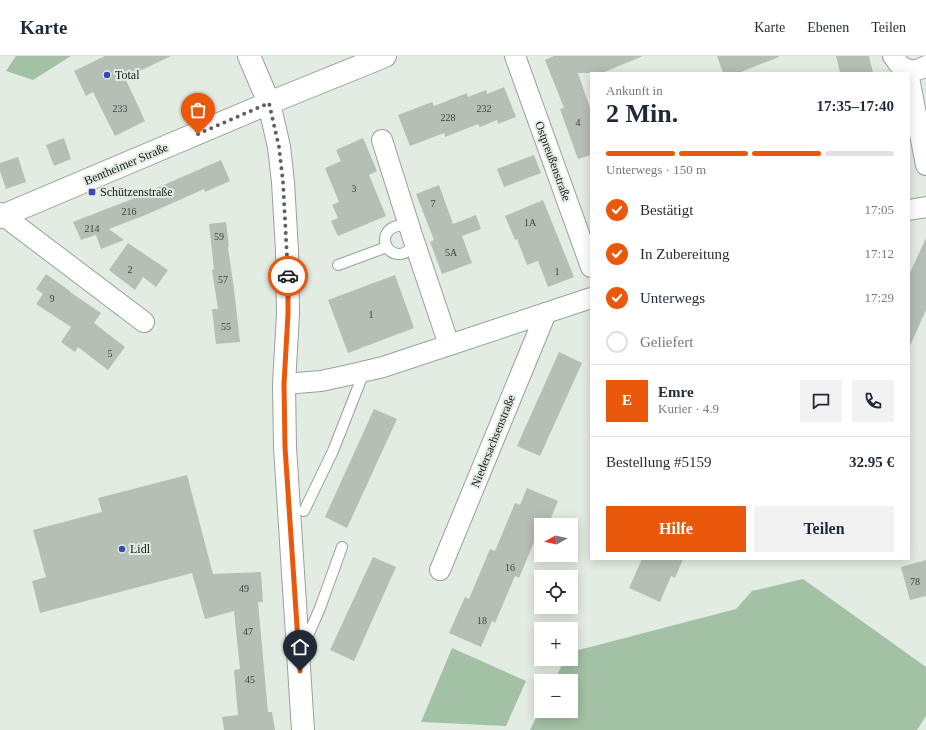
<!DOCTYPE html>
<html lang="de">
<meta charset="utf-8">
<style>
:root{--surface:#fff;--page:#f2f2f3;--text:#1f2937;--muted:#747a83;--line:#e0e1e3;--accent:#ea580c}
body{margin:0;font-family:"Times New Roman",serif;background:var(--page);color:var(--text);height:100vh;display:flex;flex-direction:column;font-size:15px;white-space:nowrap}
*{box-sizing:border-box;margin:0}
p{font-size:13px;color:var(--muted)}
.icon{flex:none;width:22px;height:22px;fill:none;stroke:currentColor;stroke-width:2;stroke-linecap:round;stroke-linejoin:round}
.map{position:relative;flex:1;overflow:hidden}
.panel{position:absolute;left:590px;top:16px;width:320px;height:488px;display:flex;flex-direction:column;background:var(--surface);border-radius:0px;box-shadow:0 2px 10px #0003}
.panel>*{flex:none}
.needle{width:26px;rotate:262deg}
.tools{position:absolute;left:534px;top:462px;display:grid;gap:8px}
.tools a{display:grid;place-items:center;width:44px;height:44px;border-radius:0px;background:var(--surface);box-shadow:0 2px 10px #0003;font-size:20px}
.pin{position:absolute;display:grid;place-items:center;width:34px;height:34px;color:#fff;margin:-41px -17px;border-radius:50% 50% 50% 0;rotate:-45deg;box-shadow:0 0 4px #0007}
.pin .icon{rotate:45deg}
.courier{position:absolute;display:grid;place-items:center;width:40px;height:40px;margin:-20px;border:3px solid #ea580c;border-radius:50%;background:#fff;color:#222;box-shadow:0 1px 5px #0007}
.headline em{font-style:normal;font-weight:700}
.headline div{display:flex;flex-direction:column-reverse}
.headline{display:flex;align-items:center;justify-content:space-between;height:68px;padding:0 16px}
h1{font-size:26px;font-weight:700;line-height:30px}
.bar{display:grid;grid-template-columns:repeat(4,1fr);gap:6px 4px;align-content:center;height:48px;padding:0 16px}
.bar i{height:5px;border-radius:3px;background:var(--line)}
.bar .current{background:var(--accent)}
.bar p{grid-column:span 4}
.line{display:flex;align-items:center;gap:10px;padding:0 16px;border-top:1px solid var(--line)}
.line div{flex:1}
.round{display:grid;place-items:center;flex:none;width:42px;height:42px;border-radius:0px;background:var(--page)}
ol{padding:0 16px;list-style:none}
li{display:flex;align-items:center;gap:12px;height:44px}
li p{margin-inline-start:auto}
li .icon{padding:4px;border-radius:50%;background:var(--accent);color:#fff;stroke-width:4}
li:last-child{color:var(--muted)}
li i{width:22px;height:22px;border:2px solid var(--line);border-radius:50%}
.primary-button{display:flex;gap:8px;margin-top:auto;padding:8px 16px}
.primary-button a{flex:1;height:46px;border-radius:0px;background:var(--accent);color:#fff;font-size:16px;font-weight:700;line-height:46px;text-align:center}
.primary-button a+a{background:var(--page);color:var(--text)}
header{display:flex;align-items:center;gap:24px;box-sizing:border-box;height:56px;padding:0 20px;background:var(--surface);border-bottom:1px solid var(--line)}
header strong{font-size:19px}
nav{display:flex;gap:22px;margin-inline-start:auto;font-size:14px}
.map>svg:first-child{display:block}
.green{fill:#a3c1a4}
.building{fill:#b6bfb6}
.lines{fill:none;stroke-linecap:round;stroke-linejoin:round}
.lane-casing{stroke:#98a199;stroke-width:12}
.street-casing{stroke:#98a199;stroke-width:22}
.secondary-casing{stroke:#98a199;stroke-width:24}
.lane{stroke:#fff;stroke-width:10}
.street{stroke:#fff;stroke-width:20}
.secondary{stroke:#fff;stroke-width:22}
.done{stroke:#5c625c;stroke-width:4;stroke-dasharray:0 7.2}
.route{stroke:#ea580c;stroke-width:5}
.poi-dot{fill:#3948bb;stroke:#e3ece3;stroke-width:1.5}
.labels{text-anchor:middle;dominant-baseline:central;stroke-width:4;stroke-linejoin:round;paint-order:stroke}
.number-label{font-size:10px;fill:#3c423c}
.poi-label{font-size:12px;fill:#141814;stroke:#e3ece3;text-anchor:start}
.street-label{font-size:12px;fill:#141814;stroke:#e3ece3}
</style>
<header>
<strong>Karte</strong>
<nav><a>Karte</a><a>Ebenen</a><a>Teilen</a></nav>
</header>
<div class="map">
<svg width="926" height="674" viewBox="0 0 926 674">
<rect width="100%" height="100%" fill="#e3ece3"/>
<g class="green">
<path d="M16,0H71L33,24L6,15Z"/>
<path d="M803,523L926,611V660L917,674H530L541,651V655H571V625H554L565,603H571V596L736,553L752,535Z"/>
<path d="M452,592L526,625L506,670L421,666Z"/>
</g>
<g class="building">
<path d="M105,0H171L125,22L145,65L115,80L93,36L86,40L74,15Z"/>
<path d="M554,0H643L602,17H578L591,55V99L578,103L560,53L564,52L545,4Z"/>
<path d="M717,0H779V1L738,17H723Z"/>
<path d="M836,0H869L873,17H840Z"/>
<path d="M504,31L516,61L498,68L497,64L480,71L478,68L445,81L444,77L410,90L398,59L432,46L434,50L467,37L468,41L486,34L487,38Z"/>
<path d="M64,82L71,103L54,110L46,89Z"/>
<path d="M363,82L377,115L369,119L386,160L338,180L331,165L338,162L332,149L339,146L325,112L341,105L336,94Z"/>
<path d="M534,99L541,117L504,131L497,113Z"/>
<path d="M18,101L26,126L6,133L0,115V107Z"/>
<path d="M221,104L230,125L205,136L204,133L148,158L109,173L124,184L101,193L96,179L81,184L73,166L88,160V159L89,160L101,155L153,135L152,134Z"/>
<path d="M439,129L453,168L476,159L481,173L462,180L472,207L442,218L430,186L434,184L416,138Z"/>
<path d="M543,144L574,221L548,231L538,205L527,209L517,183L515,184L505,160Z"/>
<path d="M226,166L229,191H228L234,233L240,286L216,288L212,253H218L212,214L214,213L209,168Z"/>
<path d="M926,182V254L909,292V219Z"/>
<path d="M128,187L168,214L156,231L143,221L135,234L109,214Z"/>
<path d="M46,218L70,235V236L101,257L94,267L125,291L108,314L78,291L75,296L61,286L71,271L36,248L43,238L36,233Z"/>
<path d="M395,219L414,272L348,297L328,244Z"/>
<path d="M559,296L582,307L540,400L517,390Z"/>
<path d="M374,353L397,363L347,472L325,461Z"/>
<path d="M187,419L213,518L261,516L263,546H258L268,656H272L275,674H224L222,661L238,659L234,614L240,613L234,555L205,563L192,517L40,557L32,525L46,521L33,474L102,456L98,442Z"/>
<path d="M527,432L558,445L548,469H541V481L537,479L519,522L515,520L495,567L492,565L481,591L449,577L465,541L469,543L490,493L495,495L515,447L520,449Z"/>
<path d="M373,501L396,511L354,605L330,594Z"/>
<path d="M642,503H683L675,522L671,520L660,546L629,532Z"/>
<path d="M926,504V540L910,544L901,511Z"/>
</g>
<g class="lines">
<defs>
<g id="lane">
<circle cx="399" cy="184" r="14"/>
<path d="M338,209L387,191"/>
<path d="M304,455L333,395L364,316"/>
<path d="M303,591L320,552L342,491"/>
</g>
<g id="street">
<path d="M515,0L591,211"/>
<path d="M893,0C896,3 898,8 901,10C909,16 919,15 926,10"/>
<path d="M909,22L926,109"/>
<path d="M382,84L412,179L449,289"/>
<path d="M909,154L926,151"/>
<path d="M0,157L144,266"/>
<path d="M284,328L321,325L349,319L383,311L591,242"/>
<path d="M440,514L546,257"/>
</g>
<g id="secondary">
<path d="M249,0L269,47L279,91L283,126L287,195L288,258L284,328L285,391L303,674"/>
<path d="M0,161L269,47L385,0"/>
</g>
</defs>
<use href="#lane" class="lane-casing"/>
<use href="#street" class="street-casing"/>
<use href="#secondary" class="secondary-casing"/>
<use href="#lane" class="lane"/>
<use href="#street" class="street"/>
<use href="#secondary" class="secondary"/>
</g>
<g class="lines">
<path class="done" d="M198,78L269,47L279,91L283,126L288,220"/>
<path class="route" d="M288,220V258L284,328L285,391L300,615"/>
</g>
<g class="poi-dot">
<circle cx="107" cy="19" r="4"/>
<rect x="88" y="132" width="8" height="8" rx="2"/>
<circle cx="122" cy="493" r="4"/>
</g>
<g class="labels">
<g class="number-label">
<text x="120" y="52">233</text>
<text x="484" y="52">232</text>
<text x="448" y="61">228</text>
<text x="578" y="66">4</text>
<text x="354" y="132">3</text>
<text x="433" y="147">7</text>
<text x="129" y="155">216</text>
<text x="530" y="166">1A</text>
<text x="92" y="172">214</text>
<text x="219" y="180">59</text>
<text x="451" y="196">5A</text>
<text x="130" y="213">2</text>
<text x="557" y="215">1</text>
<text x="223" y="223">57</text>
<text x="52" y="242">9</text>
<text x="371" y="258">1</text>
<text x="226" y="270">55</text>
<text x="110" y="297">5</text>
<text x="510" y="511">16</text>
<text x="915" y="525">78</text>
<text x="244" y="532">49</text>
<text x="482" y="564">18</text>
<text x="248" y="575">47</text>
<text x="250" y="623">45</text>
</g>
<g class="poi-label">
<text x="115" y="19">Total</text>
<text x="100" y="136">Schützenstraße</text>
<text x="130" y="493">Lidl</text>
</g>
<g class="street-label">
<text transform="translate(553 105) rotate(70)">Ostpreußenstraße</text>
<text transform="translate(126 108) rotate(-23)">Bentheimer Straße</text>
<text transform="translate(493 385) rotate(-68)">Niedersachsenstraße</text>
</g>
</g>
</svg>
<div class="tools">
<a><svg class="needle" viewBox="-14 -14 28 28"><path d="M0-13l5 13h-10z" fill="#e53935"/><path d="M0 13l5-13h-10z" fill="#747a83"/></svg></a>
<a><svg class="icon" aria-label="locate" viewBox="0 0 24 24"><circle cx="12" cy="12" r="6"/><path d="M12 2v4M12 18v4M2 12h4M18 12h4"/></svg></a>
<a>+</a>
<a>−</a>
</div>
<div class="pin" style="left:198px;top:78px;background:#ea580c"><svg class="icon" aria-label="bag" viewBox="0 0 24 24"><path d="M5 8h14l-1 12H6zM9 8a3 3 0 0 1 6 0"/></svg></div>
<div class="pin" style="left:300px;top:615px;background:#1f2937"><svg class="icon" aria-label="home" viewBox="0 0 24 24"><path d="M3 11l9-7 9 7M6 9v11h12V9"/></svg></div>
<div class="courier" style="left:288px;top:220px"><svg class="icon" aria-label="car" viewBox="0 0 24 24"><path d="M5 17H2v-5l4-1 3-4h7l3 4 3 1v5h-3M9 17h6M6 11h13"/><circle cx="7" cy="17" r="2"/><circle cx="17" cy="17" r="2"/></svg></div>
<section class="panel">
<div class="headline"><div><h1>2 Min.</h1><p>Ankunft in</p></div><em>17:35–17:40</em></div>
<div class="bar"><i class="current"></i><i class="current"></i><i class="current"></i><i></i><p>Unterwegs · 150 m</p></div>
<ol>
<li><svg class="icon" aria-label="check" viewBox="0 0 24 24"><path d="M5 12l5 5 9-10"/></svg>Bestätigt<p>17:05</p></li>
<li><svg class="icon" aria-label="check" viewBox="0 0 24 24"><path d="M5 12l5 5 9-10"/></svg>In Zubereitung<p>17:12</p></li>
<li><svg class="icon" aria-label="check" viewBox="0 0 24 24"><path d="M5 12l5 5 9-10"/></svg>Unterwegs<p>17:29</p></li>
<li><i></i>Geliefert</li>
</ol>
<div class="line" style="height:72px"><b class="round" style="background:var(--accent);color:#fff">E</b><div><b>Emre</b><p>Kurier · 4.9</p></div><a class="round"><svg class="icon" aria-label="chat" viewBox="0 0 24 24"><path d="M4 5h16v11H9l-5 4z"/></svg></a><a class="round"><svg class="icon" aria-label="phone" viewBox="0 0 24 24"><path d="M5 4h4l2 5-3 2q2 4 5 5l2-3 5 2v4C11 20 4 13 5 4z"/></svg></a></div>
<div class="line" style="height:52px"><div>Bestellung #5159</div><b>32.95 €</b></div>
<div class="primary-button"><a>Hilfe</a><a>Teilen</a></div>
</section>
</div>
